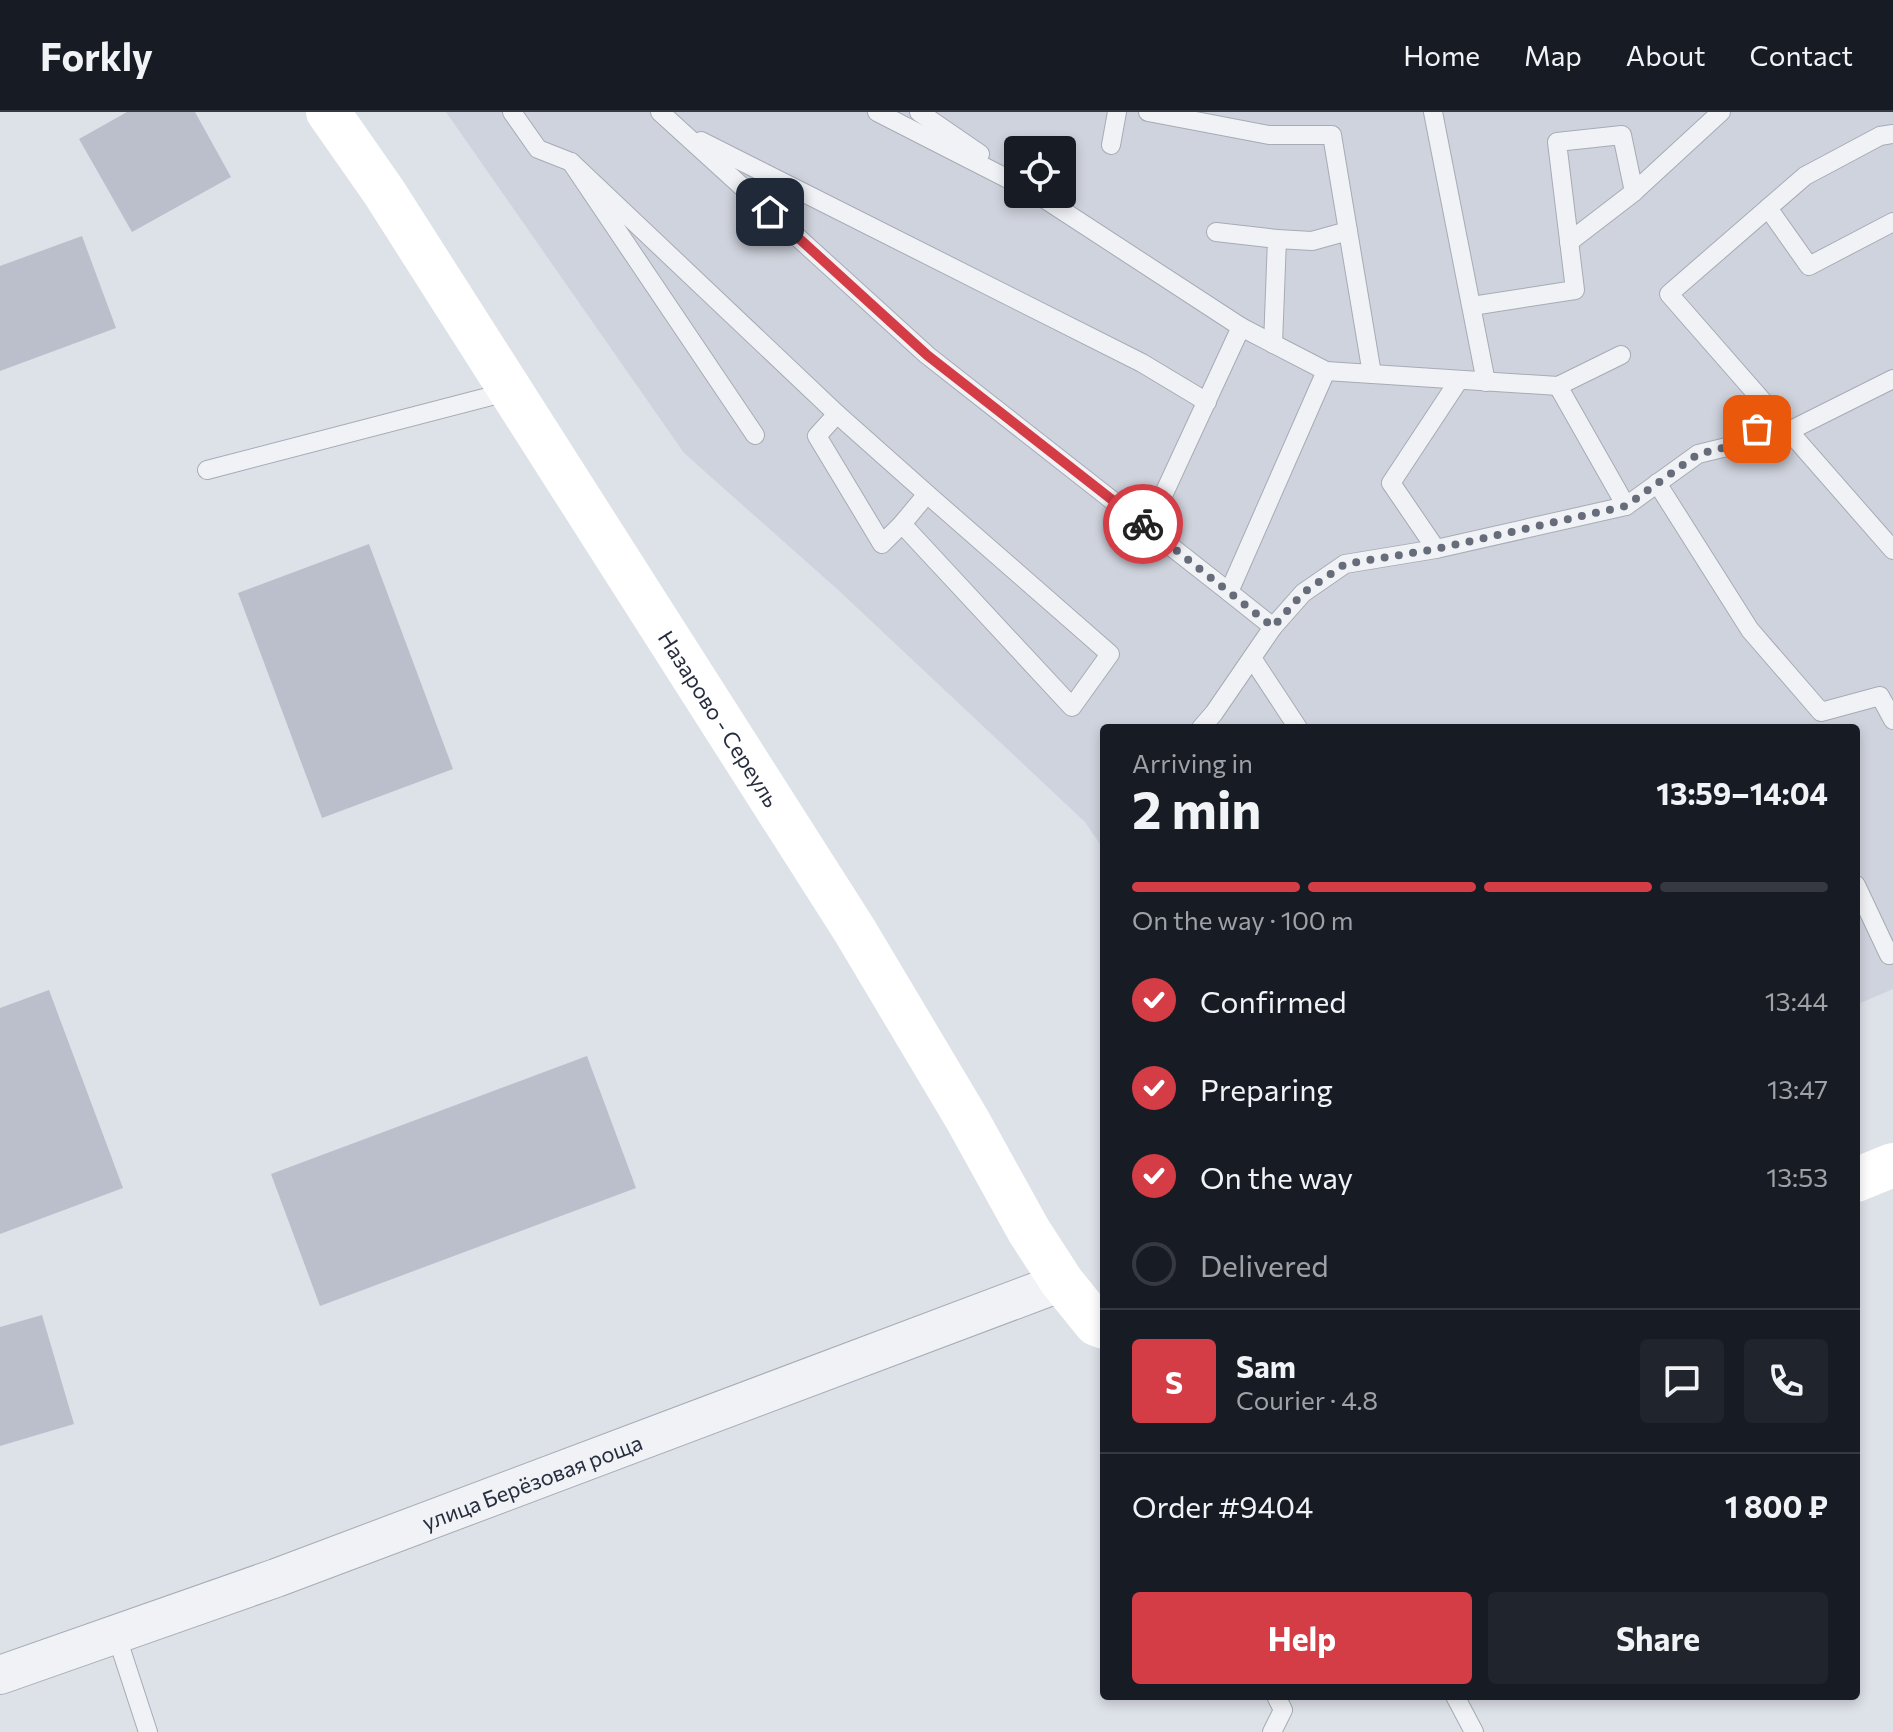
<!DOCTYPE html>
<meta charset="utf-8">
<style>
:root{--surface:#171b24;--page:#20242c;--text:#f1f3f6;--muted:#9ea1a6;--line:#363941;--accent:#d43c46}
body{margin:0;font-family:Commissioner,sans-serif;background:var(--page);color:var(--text);height:100vh;display:flex;flex-direction:column;font-size:30px;white-space:nowrap}
*{box-sizing:border-box;margin:0}
p{font-size:26px;color:var(--muted)}
.icon{flex:none;width:44px;height:44px;fill:none;stroke:currentColor;stroke-width:2;stroke-linecap:round;stroke-linejoin:round}
.map{position:relative;flex:1;overflow:hidden}
.side{position:absolute;left:1100px;top:612px;width:760px;height:976px;display:flex;flex-direction:column;background:var(--surface);border-radius:8px;box-shadow:0 4px 12px #0003}
.side>*{flex:none}
.controls{position:absolute;left:1004px;top:24px;display:grid;gap:16px}
.controls a{display:grid;place-items:center;width:72px;height:72px;border-radius:8px;background:var(--surface);box-shadow:0 4px 12px #0003;font-size:40px}
.pin{position:absolute;display:grid;place-items:center;width:68px;height:68px;color:#fff;margin:-34px;border-radius:16px;box-shadow:0 4px 12px #0006}
.courier{position:absolute;display:grid;place-items:center;width:80px;height:80px;margin:-40px;border:6px solid #d43c46;border-radius:50%;background:#fff;color:#222;box-shadow:0 2px 10px #0007}
.head em{font-style:normal;font-weight:700}
.head div{display:flex;flex-direction:column-reverse}
.head{display:flex;align-items:center;justify-content:space-between;height:136px;padding:0 32px}
h1{font-size:52px;font-weight:700;line-height:60px}
.bar{display:grid;grid-template-columns:repeat(4,1fr);gap:12px 8px;align-content:center;height:96px;padding:0 32px}
.bar i{height:10px;border-radius:6px;background:var(--line)}
.bar .active{background:var(--accent)}
.bar p{grid-column:span 4}
.line{display:flex;align-items:center;gap:20px;padding:0 32px;border-top:2px solid var(--line)}
.line div{flex:1}
.round{display:grid;place-items:center;flex:none;width:84px;height:84px;border-radius:8px;background:var(--page)}
ol{padding:0 32px;list-style:none}
li{display:flex;align-items:center;gap:24px;height:88px}
li p{margin-inline-start:auto}
li .icon{padding:8px;border-radius:50%;background:var(--accent);color:#fff;stroke-width:4}
li:last-child{color:var(--muted)}
li i{width:44px;height:44px;border:4px solid var(--line);border-radius:50%}
.primary-button{display:flex;gap:16px;margin-top:auto;padding:16px 32px}
.primary-button a{flex:1;height:92px;border-radius:8px;background:var(--accent);color:#fff;font-size:32px;font-weight:700;line-height:92px;text-align:center}
.primary-button a+a{background:var(--page);color:var(--text)}
header{display:flex;align-items:center;gap:48px;box-sizing:border-box;height:112px;padding:0 40px;background:var(--surface);border-bottom:2px solid var(--line)}
header strong{font-size:38px}
nav{display:flex;gap:44px;margin-inline-start:auto;font-size:28px}
.map>svg:first-child{display:block}
.built{fill:#cfd3dd;fill-rule:evenodd}
.building{fill:#bbbfcb}
.lines{fill:none;stroke-linecap:round;stroke-linejoin:round}
.lane-casing{stroke:#a6abb5;stroke-width:20}
.street-casing{stroke:#a6abb5;stroke-width:40}
.lane{stroke:#f0f2f6;stroke-width:18}
.street{stroke:#f0f2f6;stroke-width:38}
.secondary{stroke:#fff;stroke-width:44}
.done{stroke:#666c7a;stroke-width:8;stroke-dasharray:0 14.4}
.route{stroke:#d43c46;stroke-width:10}
.labels{text-anchor:middle;dominant-baseline:central;stroke-width:7;stroke-linejoin:round;paint-order:stroke}
.street-label{font-size:22px;fill:#262d3f;stroke:#edf0f6}
</style>
<header>
<strong>Forkly</strong>
<nav><a>Home</a><a>Map</a><a>About</a><a>Contact</a></nav>
</header>
<div class="map">
<svg width="1893" height="1620" viewBox="0 0 1893 1620">
<rect width="100%" height="100%" fill="#dde1e8"/>
<path class="built" d="M446,0H1893V877L1856,893V616H1104V738L1085,710L836,476L684,341ZM1018,38H1062V82H1018Z"/>
<g class="building">
<path d="M127,0H195L231,65L132,120L79,27Z"/>
<path d="M82,124L116,216L0,259V154Z"/>
<path d="M369,432L453,657L322,706L238,481Z"/>
<path d="M49,878L123,1076L0,1122V896Z"/>
<path d="M587,944L636,1076L320,1194L271,1062Z"/>
<path d="M42,1203L74,1312L0,1334V1215Z"/>
</g>
<g class="lines">
<defs>
<g id="lane">
<path d="M512,0L538,37L571,50L755,323"/>
<path d="M660,0L927,243L1229,480L1326,259L1558,274L1621,243"/>
<path d="M877,0L1018,72"/>
<path d="M919,0L980,42"/>
<path d="M1148,0L1269,23H1332L1348,119"/>
<path d="M1433,0L1486,270"/>
<path d="M1893,22L1880,24L1805,64L1669,182L1893,438"/>
<path d="M701,29L1142,251L1207,290"/>
<path d="M1111,33L1117,0"/>
<path d="M571,50L837,302L817,324L882,432L902,412L1072,595L1110,542L927,382"/>
<path d="M1037,82L1241,215"/>
<path d="M1768,96L1809,154L1893,110"/>
<path d="M1216,120L1277,127L1273,232"/>
<path d="M1277,127L1312,129L1348,119L1372,262"/>
<path d="M1569,130L1634,80"/>
<path d="M1472,194L1575,178L1557,30L1622,23L1634,80L1721,0"/>
<path d="M1459,268L1391,371L1436,437L1626,394L1698,342L1739,332L1774,302"/>
<path d="M1558,274L1626,394"/>
<path d="M837,302L927,382L902,412"/>
<path d="M1789,319L1893,267"/>
<path d="M207,358L511,279"/>
<path d="M1657,371L1750,518L1821,600L1880,584L1893,608"/>
<path d="M1148,416L1241,215L1326,259"/>
<path d="M1229,480L1273,515L1303,481L1345,452L1436,437"/>
<path d="M1252,546L1298,616"/>
<path d="M1201,616L1214,601L1273,515"/>
<path d="M1856,773L1889,843"/>
<path d="M116,1522L148,1620"/>
<path d="M1455,1584L1474,1620"/>
<path d="M1272,1620L1283,1598L1276,1584"/>
</g>
<g id="street">
<path id="s1" d="M0,1563L276,1466L1062,1170"/>
</g>
</defs>
<use href="#lane" class="lane-casing"/>
<use href="#street" class="street-casing"/>
<use href="#lane" class="lane"/>
<use href="#street" class="street"/>
<g class="secondary">
<path id="s2" d="M328,0L384,80L855,819L967,1007L1029,1119L1062,1170L1096,1212L1104,1215"/>
<path d="M1856,1068L1893,1053"/>
</g>
</g>
<g class="lines">
<path class="done" d="M1143,412L1273,515L1303,481L1345,452L1436,437L1626,394L1698,342L1739,332L1757,317"/>
<path class="route" d="M770,100L927,243L1143,412"/>
</g>
<g class="labels">
<g class="street-label">
<text stroke="none"><textPath href="#s2" startOffset="722">Назарово - Сереуль</textPath></text>
<text stroke="none"><textPath href="#s1" startOffset="566">улица Берёзовая роща</textPath></text>
</g>
</g>
</svg>
<div class="controls">
<a><svg class="icon" aria-label="locate" viewBox="0 0 24 24"><circle cx="12" cy="12" r="6"/><path d="M12 2v4M12 18v4M2 12h4M18 12h4"/></svg></a>
</div>
<div class="pin" style="left:1757px;top:317px;background:#ea580c"><svg class="icon" aria-label="bag" viewBox="0 0 24 24"><path d="M5 8h14l-1 12H6zM9 8a3 3 0 0 1 6 0"/></svg></div>
<div class="pin" style="left:770px;top:100px;background:#1f2937"><svg class="icon" aria-label="home" viewBox="0 0 24 24"><path d="M3 11l9-7 9 7M6 9v11h12V9"/></svg></div>
<div class="courier" style="left:1143px;top:412px"><svg class="icon" aria-label="bike" viewBox="0 0 24 24"><circle cx="6" cy="16" r="4"/><circle cx="18" cy="16" r="4"/><path d="M6 16l4-8h5l3 8M10 8l3 8H6M13 5h3"/></svg></div>
<section class="side">
<div class="head"><div><h1>2 min</h1><p>Arriving in</p></div><em>13:59–14:04</em></div>
<div class="bar"><i class="active"></i><i class="active"></i><i class="active"></i><i></i><p>On the way · 100 m</p></div>
<ol>
<li><svg class="icon" aria-label="check" viewBox="0 0 24 24"><path d="M5 12l5 5 9-10"/></svg>Confirmed<p>13:44</p></li>
<li><svg class="icon" aria-label="check" viewBox="0 0 24 24"><path d="M5 12l5 5 9-10"/></svg>Preparing<p>13:47</p></li>
<li><svg class="icon" aria-label="check" viewBox="0 0 24 24"><path d="M5 12l5 5 9-10"/></svg>On the way<p>13:53</p></li>
<li><i></i>Delivered</li>
</ol>
<div class="line" style="height:144px"><b class="round" style="background:var(--accent);color:#fff">S</b><div><b>Sam</b><p>Courier · 4.8</p></div><a class="round"><svg class="icon" aria-label="chat" viewBox="0 0 24 24"><path d="M4 5h16v11H9l-5 4z"/></svg></a><a class="round"><svg class="icon" aria-label="phone" viewBox="0 0 24 24"><path d="M5 4h4l2 5-3 2q2 4 5 5l2-3 5 2v4C11 20 4 13 5 4z"/></svg></a></div>
<div class="line" style="height:104px"><div>Order #9404</div><b>1 800 ₽</b></div>
<div class="primary-button"><a>Help</a><a>Share</a></div>
</section>
</div>
